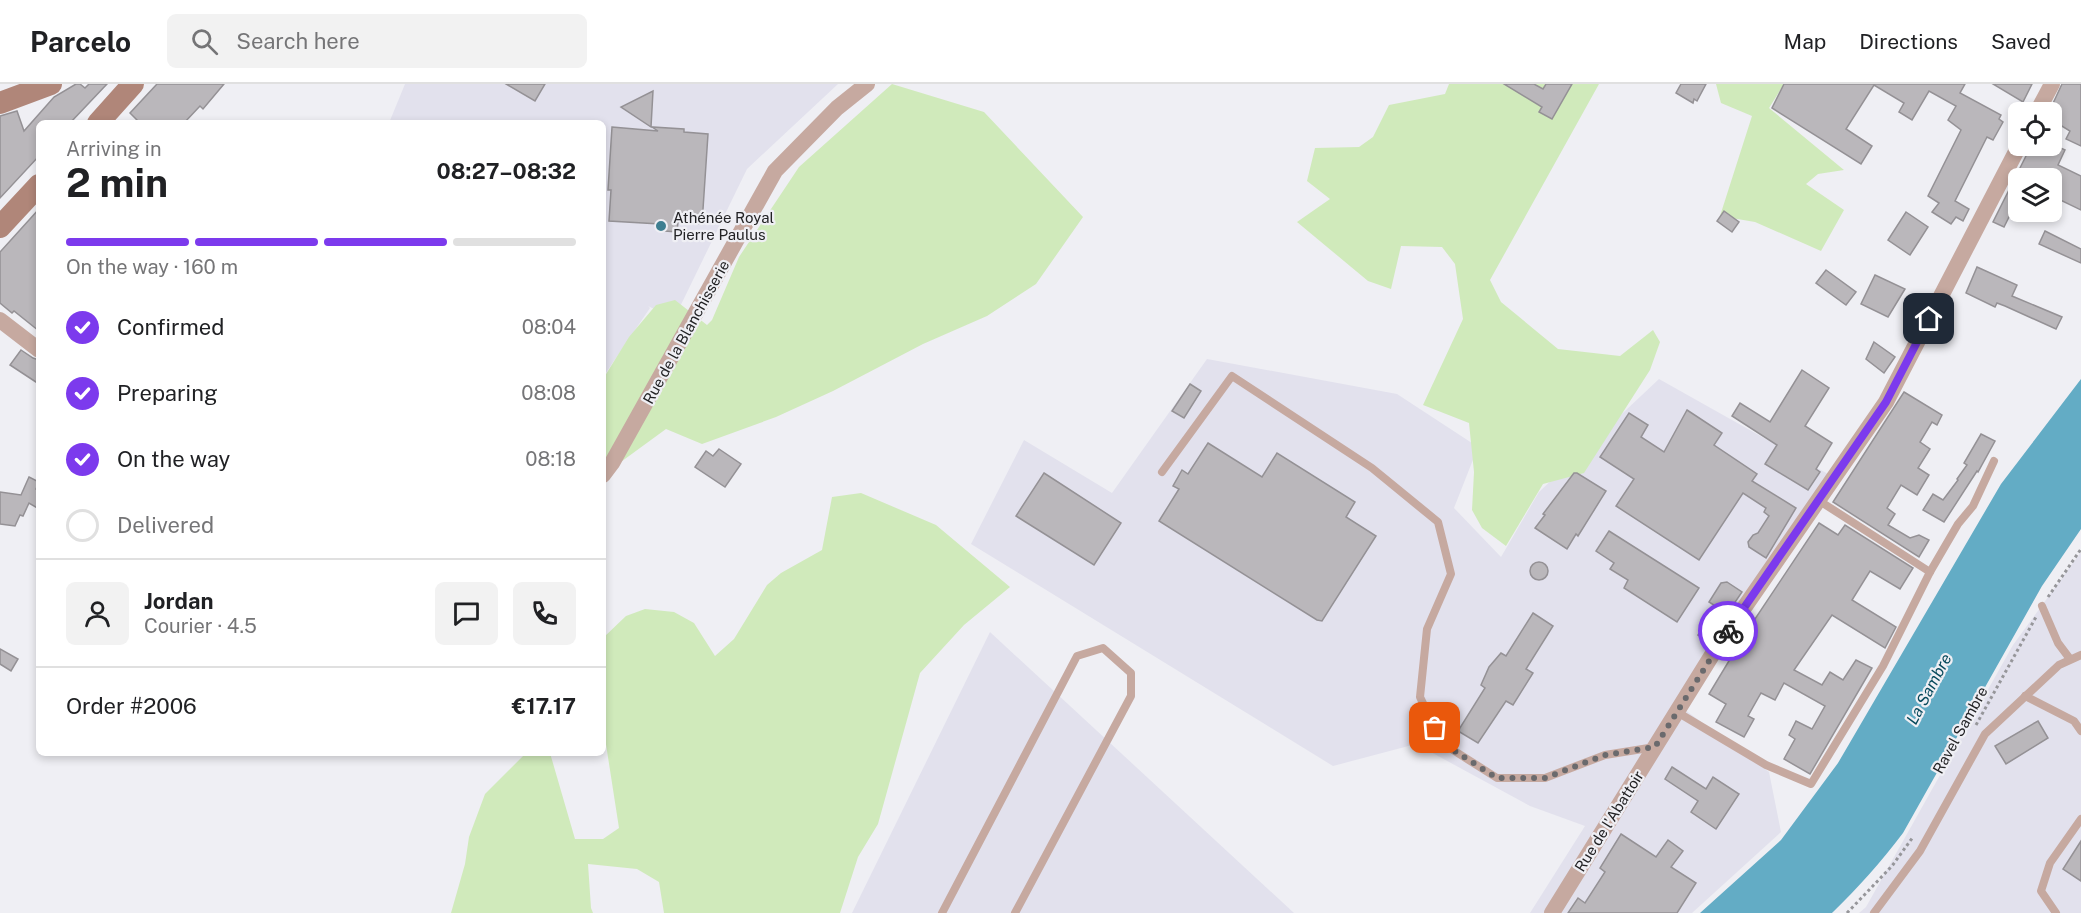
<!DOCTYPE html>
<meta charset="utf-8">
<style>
:root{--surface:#fff;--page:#f2f2f2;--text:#202124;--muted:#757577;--line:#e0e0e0;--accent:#7c3aed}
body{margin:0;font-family:"Public Sans",sans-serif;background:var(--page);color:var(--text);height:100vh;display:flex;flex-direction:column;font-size:22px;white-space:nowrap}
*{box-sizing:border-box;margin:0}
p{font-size:20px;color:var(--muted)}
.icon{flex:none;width:33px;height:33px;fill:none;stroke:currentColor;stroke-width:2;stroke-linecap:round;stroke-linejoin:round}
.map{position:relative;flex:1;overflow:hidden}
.drawer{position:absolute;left:36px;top:36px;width:570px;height:636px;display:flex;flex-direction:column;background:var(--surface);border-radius:9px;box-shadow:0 3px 9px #0003}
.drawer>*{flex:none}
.fabs{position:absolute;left:2008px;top:18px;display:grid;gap:12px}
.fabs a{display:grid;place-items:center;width:54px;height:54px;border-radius:9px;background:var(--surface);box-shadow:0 3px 9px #0003;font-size:30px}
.pin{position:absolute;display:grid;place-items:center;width:51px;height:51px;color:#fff;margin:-26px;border-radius:12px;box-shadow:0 3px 9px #0006}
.courier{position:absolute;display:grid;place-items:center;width:60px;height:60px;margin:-30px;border:4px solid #7c3aed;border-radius:50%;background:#fff;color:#222;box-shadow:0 2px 8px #0007}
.overview em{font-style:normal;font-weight:700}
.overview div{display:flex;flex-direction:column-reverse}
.overview{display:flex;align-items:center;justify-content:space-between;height:102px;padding:0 30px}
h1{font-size:39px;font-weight:700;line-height:45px}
.bar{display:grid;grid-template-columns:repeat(4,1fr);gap:9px 6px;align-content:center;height:72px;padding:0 30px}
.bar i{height:8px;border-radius:4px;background:var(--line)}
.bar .selected{background:var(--accent)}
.bar p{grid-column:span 4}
.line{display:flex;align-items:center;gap:15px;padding:0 30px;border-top:2px solid var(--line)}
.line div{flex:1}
.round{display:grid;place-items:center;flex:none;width:63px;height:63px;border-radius:9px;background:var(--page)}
ol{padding:0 30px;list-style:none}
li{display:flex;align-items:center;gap:18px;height:66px}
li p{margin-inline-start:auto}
li .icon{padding:6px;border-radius:50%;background:var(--accent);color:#fff;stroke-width:4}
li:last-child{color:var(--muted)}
li i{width:33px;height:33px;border:3px solid var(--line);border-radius:50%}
header{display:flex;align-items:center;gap:36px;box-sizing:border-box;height:84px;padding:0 30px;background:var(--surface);border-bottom:2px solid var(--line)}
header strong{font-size:28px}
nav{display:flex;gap:33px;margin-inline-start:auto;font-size:21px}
.search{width:420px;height:54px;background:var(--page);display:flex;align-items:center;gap:15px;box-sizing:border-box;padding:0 21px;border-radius:9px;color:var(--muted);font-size:22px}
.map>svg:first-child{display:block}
.built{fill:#e2e1ed}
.green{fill:#d0eabb}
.water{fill:#63acc5}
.building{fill:#bab7bb;stroke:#949195;stroke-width:1.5}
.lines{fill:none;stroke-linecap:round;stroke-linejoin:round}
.path{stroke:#96969a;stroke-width:3;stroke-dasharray:3 3;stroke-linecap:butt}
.lane{stroke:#c6a9a0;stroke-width:8}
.street{stroke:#c6a9a0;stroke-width:16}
.secondary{stroke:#b08679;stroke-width:22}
.done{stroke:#6a6a6d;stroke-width:6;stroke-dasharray:0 10.8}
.route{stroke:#7c3aed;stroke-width:8}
.poi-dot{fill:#3e7f91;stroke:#efeff4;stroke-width:2}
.labels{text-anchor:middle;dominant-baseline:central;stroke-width:4.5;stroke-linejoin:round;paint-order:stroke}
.poi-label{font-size:15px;fill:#222224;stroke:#efeff4;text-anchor:start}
.street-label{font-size:15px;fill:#222224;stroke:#efeff4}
.water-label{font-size:16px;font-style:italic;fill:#06495b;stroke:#efeff4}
</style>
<header>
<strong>Parcelo</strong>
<div class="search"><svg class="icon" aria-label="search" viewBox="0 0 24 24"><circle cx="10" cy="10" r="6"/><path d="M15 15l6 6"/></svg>Search here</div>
<nav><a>Map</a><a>Directions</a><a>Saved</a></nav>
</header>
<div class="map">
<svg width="2081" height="829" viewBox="0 0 2081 829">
<rect width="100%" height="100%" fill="#efeff4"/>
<g class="built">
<path d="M405,0H838L747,85L674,235L648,222L650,224L603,293V39H389Z"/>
<path d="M1207,275L1397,310L1478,363L1454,424L1501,473L1539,408L1659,295L1828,390L1677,620L1769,688L1781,748L1692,829H1530L1585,742L1530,722L1416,660L1333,682L971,460L1024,356L1112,409Z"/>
<path d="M2081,468V829H1859L1866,823L2013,561Z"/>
<path d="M990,548L1294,829H852Z"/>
</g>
<g class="green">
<path d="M892,0L984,28L1083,133L1036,200L987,232L923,260L833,307L776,333L702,360L666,345L603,391V295L629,253L656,221L675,216L707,241L712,236L739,173L799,83Z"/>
<path d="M1449,0H1599L1490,196L1501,218L1558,265L1620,272L1653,246L1660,258L1650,286L1584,389L1543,400L1506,462L1482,444L1472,426L1474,388L1469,339L1423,321L1463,235L1455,180L1442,163L1401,162L1391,205L1368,197L1297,138L1330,115L1307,97L1315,64L1359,63L1373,53L1389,21L1445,10Z"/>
<path d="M1716,0H1784L1769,24L1844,86L1818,90L1806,100L1844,126L1821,167L1755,138L1720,132L1752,32L1721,19Z"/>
<path d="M861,409L936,441L1010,503L964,541L920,589L878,740L858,773L840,829H664L659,798L637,785L588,780L591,824L593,829H451L465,780L469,753L485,710L526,669H550L575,755H603L619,744L603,641V554L626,532L645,525L674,528L694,539L715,572L734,555L767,501L781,489L822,466L832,413Z"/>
</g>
<path class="water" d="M2081,295V445L2042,502L1903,749C1881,778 1858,804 1832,829H1700L1781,756L1838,679L2001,400Z"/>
<g class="building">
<path d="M76,0H80L85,4L89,0H107L70,39H39V72L0,114V32L17,27L24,47L54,13Z"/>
<path d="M157,0H224L203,25L200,22L184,39H140L130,29Z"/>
<path d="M506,0H545L535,17Z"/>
<path d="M1504,0H1534L1543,5L1546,0H1572L1552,35L1539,28L1542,23Z"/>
<path d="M1681,0H1706L1697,17L1694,15L1693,19L1676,9Z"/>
<path d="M1784,0H1965L1960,9L2001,31L1999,35L2003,38L1993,56L1987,53L1955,117L1969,125L1963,137L1956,133L1951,140L1932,128L1939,119L1928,112L1961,46L1948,36L1956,22L1929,7L1912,36L1899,28L1904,19L1874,1L1846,45L1872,62L1861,80L1772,24Z"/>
<path d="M1993,0H2032L2023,18Z"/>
<path d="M2062,0H2081V62L2066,55L2070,47L2052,36V28H2049Z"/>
<path d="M653,7L651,43L621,23Z"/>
<path d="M612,43L658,47L652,43L684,45V48L708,50L702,140L678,138L677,148L665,147L660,140L609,137L611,106H608Z"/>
<path d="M2031,62H2056L2065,66L2058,81L2081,92V126L2052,112V94H2019V123L2015,121L2004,143L1993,138Z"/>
<path d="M39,125V247L14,227L12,229L0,219V168Z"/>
<path d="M1724,127L1739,138L1732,148L1717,137Z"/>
<path d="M1906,128L1928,143L1910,171L1888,156Z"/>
<path d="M2045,147L2081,165V179L2039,160Z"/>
<path d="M1977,183L2017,201L2012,212L2062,233L2056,245L2005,222L1997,219L1995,223L1966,209Z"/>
<path d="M1826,186L1856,208L1846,221L1816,199Z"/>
<path d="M1875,191L1905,205L1888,233L1861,220Z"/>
<path d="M1874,258L1895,273L1884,289L1866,275Z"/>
<path d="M21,266L33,274L39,276V300L10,281Z"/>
<path d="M1802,286L1829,304L1805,342L1832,359L1816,385L1820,388L1808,406L1765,380L1777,361L1732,332L1740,319L1770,338Z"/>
<path d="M1190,300L1201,307L1184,334L1172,327Z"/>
<path d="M1904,308L1942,331L1937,341L1932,338L1920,358L1930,365L1918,384L1929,391L1917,411L1901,401L1887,424L1895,430L1888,441L1910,454L1919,451L1929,456L1919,473L1833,418Z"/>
<path d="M1687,326L1722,349L1714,361L1757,390L1752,397L1796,424L1766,474L1749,463L1748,458L1753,451L1758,449L1769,432L1764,428L1766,424L1743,409L1699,476L1616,422L1634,395L1600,373L1629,329L1648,341L1641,353L1664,368Z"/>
<path d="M1981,350L1995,357L1978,388L1977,387L1944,438L1923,426L1933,410L1943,416L1958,396L1957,395L1967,381L1964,379Z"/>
<path d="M1208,359L1262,393L1277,369L1355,418L1346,433L1376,452L1322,537L1317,536L1159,437L1179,405L1173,402L1182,386L1188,390Z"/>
<path d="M719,365L741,380L725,403L695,383L706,367L713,372Z"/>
<path d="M1044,389L1121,439L1094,481L1016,432Z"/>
<path d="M1574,389H1577L1606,407L1578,452L1576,450L1567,465L1535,444L1545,431L1543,430Z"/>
<path d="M29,393L39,398L36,405L39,408V425L29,419L23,432L20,431L15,442L0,440V408L21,411Z"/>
<path d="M1819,439L1838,451L1845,441L1913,484L1900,505L1870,487L1852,516L1896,543L1885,564L1832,531L1794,586L1822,601L1830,588L1843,596L1856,576L1872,584L1810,690L1784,675L1795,655L1789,651L1796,637L1812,645L1825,622L1784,599L1775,616L1761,609L1748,632L1754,635L1744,653L1716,638L1726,620L1709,610L1747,547Z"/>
<path d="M1609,447L1699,504L1677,538L1624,504L1628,496L1610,485L1614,479L1596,467Z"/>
<circle cx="1539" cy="487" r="9"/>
<path d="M1727,498L1742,508L1708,558L1698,551L1717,523L1709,518L1721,499Z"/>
<path d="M1533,529L1553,542L1526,585L1533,589L1513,621L1506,617L1478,659L1458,647L1485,604L1481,601L1489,583L1501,569L1506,572Z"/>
<path d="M0,565L18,575L11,587L0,580Z"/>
<path d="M2038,637L2048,654L2006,680L1995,662Z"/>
<path d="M1672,683L1706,705L1713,693L1739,710L1716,745L1691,728L1698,717L1665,695Z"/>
<path d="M1621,750L1656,773L1668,756L1683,767L1671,783L1696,799L1677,829H1568L1578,814L1585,819L1605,788L1600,784Z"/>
<path d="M2081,757V797L2063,785Z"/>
</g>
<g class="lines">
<g class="path">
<path d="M2048,513L2081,465"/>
<path d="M1976,641L2036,533"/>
<path d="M1847,829L1892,782L1913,753"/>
</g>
<g class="lane">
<path d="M1162,388L1232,292L1372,384L1438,438L1451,490L1427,545L1420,613L1442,659L1497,694H1545L1605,671L1655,663"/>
<path d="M1818,416L1930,488"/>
<path d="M2042,522L2058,559L2070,575"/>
<path d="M2025,612L2074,637L2081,647"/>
<path d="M1677,628L1766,681L1811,700L1883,582L1930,488L1958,440L1973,422L1994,377"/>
<path d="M942,829L1077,572L1103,564L1131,589V612L1015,829"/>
<path d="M1874,829L1920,767L1985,650L2059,581L2081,571"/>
<path d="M2056,829L2041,807L2050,779L2081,735"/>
</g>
<g class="street">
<path d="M2037,28L2052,0"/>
<path d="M0,236L39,266"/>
<path d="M603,391L612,379L775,87L837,24L867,0"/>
<path d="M1552,829L1717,563L1886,318L2019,62"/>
</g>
<g class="secondary">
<path d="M0,19L51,0"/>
<path d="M98,39L133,0"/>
<path d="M0,143L39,101"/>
</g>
</g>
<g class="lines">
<path class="done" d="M1435,644L1442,659L1497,694H1545L1605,671L1655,663L1728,547"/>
<path class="route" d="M1728,547L1886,318L1929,235"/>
</g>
<circle class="poi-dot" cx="661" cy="142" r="6"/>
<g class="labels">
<g class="poi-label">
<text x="673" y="133">Athénée Royal<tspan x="673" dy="17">Pierre Paulus</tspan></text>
</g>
<g class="street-label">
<text transform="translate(686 248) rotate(-61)">Rue de la Blanchisserie</text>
<text transform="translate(1960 646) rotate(-61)">Ravel Sambre</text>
<text transform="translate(1609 737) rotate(-58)">Rue de l'Abattoir</text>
</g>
<g class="water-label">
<text transform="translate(1929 605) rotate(-62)">La Sambre</text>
</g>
</g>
</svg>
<div class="fabs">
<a><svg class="icon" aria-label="locate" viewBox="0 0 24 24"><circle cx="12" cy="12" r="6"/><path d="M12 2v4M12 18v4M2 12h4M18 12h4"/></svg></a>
<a><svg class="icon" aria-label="layers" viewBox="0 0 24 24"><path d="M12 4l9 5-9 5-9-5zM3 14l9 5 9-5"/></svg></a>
</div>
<div class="pin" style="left:1435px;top:644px;background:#ea580c"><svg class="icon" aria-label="bag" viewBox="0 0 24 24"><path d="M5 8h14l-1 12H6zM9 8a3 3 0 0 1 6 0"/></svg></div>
<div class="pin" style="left:1929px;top:235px;background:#1f2937"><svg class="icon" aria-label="home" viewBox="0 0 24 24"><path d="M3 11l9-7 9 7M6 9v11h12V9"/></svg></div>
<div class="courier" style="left:1728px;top:547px"><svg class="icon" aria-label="bike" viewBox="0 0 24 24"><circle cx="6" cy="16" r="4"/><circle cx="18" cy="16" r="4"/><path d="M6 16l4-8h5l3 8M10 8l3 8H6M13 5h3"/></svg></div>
<section class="drawer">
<div class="overview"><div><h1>2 min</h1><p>Arriving in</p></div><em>08:27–08:32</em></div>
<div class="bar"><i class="selected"></i><i class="selected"></i><i class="selected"></i><i></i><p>On the way · 160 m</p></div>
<ol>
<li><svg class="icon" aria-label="check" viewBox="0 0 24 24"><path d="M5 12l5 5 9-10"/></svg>Confirmed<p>08:04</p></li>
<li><svg class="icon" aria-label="check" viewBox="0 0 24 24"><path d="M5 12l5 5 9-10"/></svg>Preparing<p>08:08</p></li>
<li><svg class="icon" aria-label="check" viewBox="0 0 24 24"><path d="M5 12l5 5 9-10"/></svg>On the way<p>08:18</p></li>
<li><i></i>Delivered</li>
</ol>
<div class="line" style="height:108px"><a class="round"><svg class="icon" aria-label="person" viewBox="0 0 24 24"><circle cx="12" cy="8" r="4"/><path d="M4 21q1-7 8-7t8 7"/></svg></a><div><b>Jordan</b><p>Courier · 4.5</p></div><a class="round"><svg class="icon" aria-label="chat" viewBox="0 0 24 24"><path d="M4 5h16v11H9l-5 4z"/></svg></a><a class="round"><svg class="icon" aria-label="phone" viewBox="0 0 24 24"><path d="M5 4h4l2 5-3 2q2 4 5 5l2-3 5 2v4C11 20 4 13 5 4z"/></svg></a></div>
<div class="line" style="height:78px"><div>Order #2006</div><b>€17.17</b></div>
</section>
</div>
